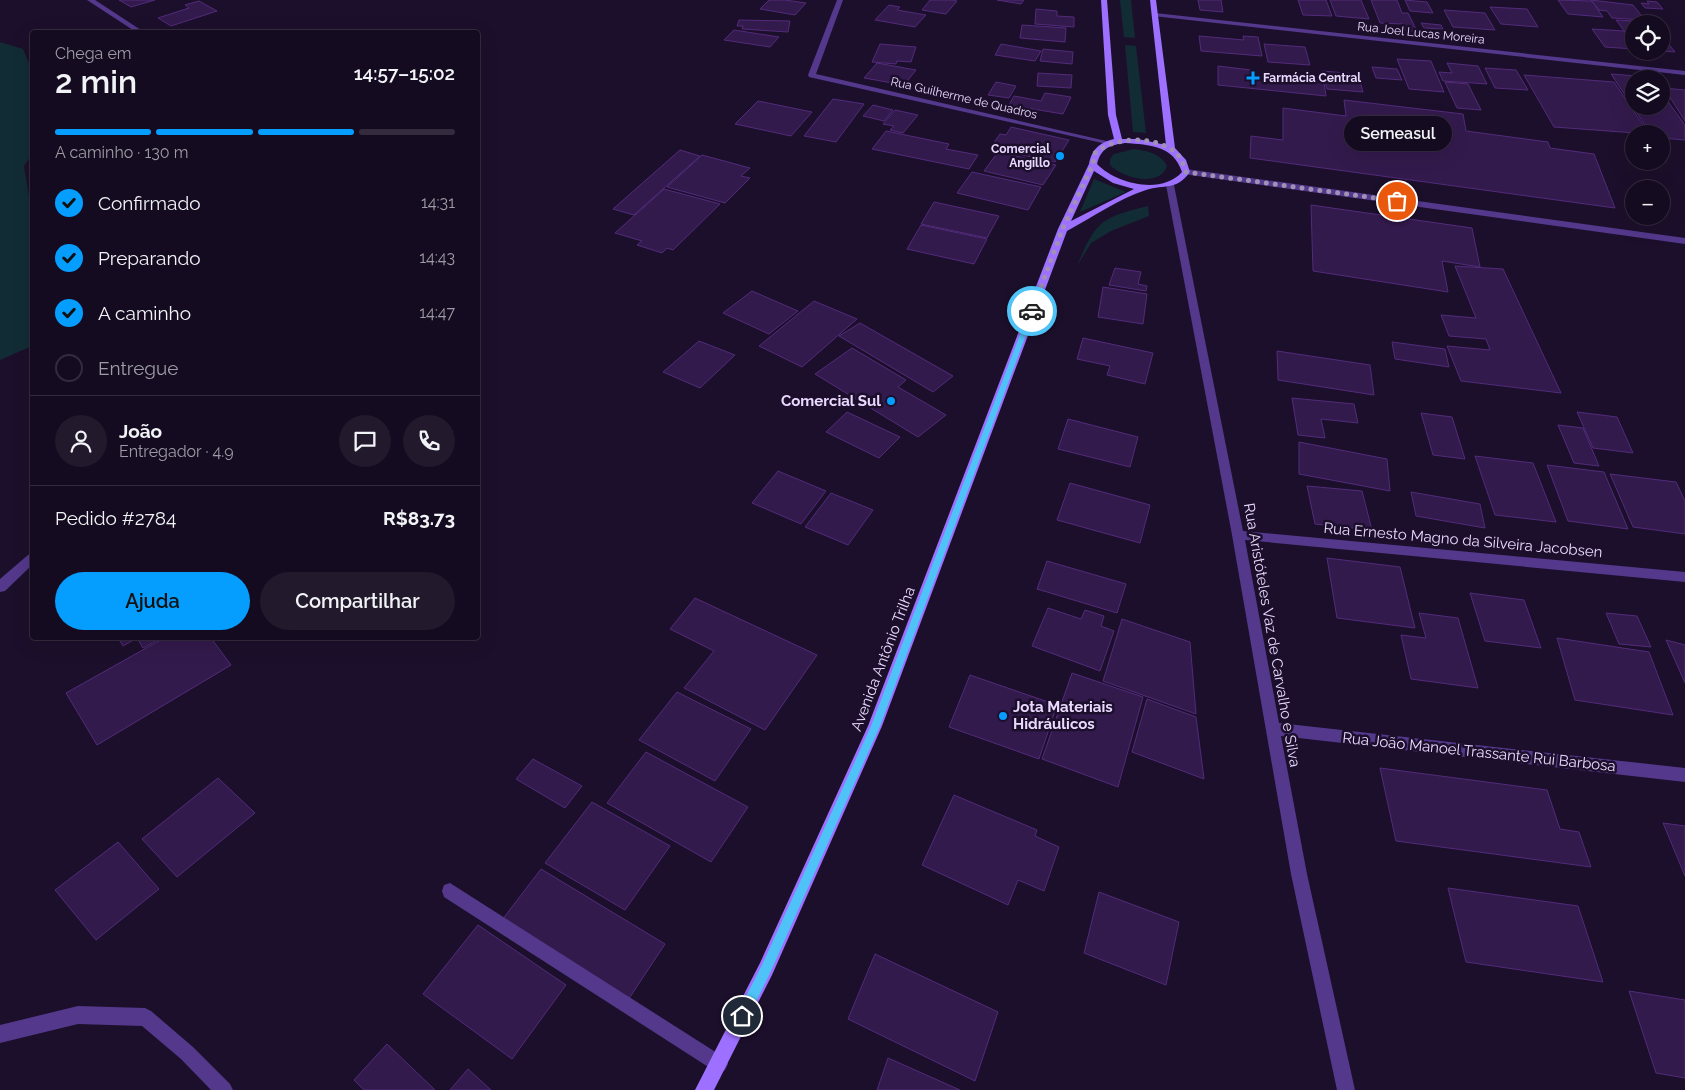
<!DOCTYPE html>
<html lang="pt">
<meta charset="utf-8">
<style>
:root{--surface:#150b20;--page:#22192d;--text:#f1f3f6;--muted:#9d9ba5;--line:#342b3e;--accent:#059eff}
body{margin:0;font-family:Raleway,sans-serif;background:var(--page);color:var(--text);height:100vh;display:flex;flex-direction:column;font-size:19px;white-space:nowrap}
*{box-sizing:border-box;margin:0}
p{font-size:16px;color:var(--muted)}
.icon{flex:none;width:28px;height:28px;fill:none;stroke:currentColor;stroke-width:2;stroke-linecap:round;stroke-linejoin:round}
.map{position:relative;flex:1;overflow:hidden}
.panel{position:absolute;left:30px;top:30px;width:450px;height:610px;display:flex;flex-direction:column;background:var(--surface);border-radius:5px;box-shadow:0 5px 20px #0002,0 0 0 1px var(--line)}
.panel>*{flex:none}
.buttons{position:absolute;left:1625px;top:15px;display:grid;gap:10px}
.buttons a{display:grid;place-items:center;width:45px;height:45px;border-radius:50%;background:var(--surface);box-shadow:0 5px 20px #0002,0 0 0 1px var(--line);font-size:25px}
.pin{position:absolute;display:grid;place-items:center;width:42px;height:42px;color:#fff;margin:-21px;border:2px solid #fff;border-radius:50%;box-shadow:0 1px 5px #0007}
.courier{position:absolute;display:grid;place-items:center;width:50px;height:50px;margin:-25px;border:4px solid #4fc3f7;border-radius:50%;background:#fff;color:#222;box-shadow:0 1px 6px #0007}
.bubble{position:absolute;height:35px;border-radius:18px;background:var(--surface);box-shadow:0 5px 20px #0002,0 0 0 1px var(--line);font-size:16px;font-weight:600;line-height:35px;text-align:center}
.headline em{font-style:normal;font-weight:600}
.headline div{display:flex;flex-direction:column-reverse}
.headline{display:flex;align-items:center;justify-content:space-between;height:85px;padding:0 25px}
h1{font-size:32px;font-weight:600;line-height:38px}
.bar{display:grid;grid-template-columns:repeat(4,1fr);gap:8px 5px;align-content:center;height:60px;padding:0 25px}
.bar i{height:6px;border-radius:4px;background:var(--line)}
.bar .selected{background:var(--accent)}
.bar p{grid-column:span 4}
.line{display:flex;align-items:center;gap:12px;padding:0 25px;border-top:1px solid var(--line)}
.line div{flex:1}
.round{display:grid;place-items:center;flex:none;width:52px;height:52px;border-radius:26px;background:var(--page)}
ol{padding:0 25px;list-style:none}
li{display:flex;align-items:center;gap:15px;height:55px}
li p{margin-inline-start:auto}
li .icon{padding:5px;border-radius:50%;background:var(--accent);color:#111;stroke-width:4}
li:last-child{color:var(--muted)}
li i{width:28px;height:28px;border:2px solid var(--line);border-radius:50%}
.cta{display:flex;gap:10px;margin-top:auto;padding:10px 25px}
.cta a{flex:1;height:58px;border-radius:30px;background:var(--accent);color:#111;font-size:20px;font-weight:600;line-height:58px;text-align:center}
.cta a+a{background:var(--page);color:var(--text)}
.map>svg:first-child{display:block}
.green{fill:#122c35}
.building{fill:#331a4d;stroke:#522b7a}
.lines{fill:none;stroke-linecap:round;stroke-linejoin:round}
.lane{fill:#54388c;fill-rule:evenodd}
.street{fill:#54388c;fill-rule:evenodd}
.secondary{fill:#9d70ff;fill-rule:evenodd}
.route{fill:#4fc3f7}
.done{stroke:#a192b5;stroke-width:5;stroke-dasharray:0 9}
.poi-dot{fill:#059eff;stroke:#1c0f2b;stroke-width:2}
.labels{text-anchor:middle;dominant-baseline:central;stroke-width:5;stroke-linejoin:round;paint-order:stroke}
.far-street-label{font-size:12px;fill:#e9d9ff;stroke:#1c0f2b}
.far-poi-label{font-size:12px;font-weight:bold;fill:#e9d9ff;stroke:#1c0f2b;text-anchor:start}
.poi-label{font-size:15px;font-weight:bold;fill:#e9d9ff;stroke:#1c0f2b;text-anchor:end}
.street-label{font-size:15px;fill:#e9d9ff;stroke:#1c0f2b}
</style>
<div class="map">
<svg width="1685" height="1090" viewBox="0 0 1685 1090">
<rect width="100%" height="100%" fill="#1c0f2b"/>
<g class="green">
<path d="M1120,0H1131L1135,38L1124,37Z"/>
<path d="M0,42L23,49L32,71V154L24,166L32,215V346L0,360Z"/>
<path d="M1125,45L1136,46L1146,133L1133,132Z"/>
<path d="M1134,149C1147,151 1160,153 1167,166C1160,188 1122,178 1110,165V159L1114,154Z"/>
<path d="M1094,179L1126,192L1080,212Z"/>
<path d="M1148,206L1149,216L1111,231L1091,243L1077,266C1096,221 1100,218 1148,206Z"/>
</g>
<g class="building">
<path d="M119,0H155L131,7Z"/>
<path d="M769,0H785L806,3L795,15L760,9Z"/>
<path d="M930,0H953L957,1L946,14L922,10Z"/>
<path d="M997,0H1024L1021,4Z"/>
<path d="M1198,0H1221L1223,12L1200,10Z"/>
<path d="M1298,0H1326L1332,16L1303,15Z"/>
<path d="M1330,0H1361L1369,19L1336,16Z"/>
<path d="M1371,0H1397L1402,13H1408L1417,31H1406L1403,24L1380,23Z"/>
<path d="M1405,0L1427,2L1433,13L1410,11Z"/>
<path d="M1558,0L1592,1L1603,17L1568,14Z"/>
<path d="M1591,0L1633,5L1645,20L1612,18L1607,11L1599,10Z"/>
<path d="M199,1L217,11L171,26L158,18L189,8L185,5Z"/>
<path d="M1647,1L1657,2L1663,9L1645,8L1641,3L1649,4Z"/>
<path d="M889,5L900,7L897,10L926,15L915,27L875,20Z"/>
<path d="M1490,7L1527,9L1538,27L1501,24Z"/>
<path d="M1036,9L1057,11V16L1074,17V27L1035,24Z"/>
<path d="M1444,10L1485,13L1495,30L1453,27Z"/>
<path d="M739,20L790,21L788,32L742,29L743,26H737Z"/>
<path d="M1616,20L1651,22L1652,24H1634V44Z"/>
<path d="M1421,23L1441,25L1443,29L1424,28Z"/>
<path d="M1022,25L1066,28L1065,42L1020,38Z"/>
<path d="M1592,29L1624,31L1634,44V49L1605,47Z"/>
<path d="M734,30L779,37L770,47L724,40Z"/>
<path d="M1661,35L1675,52L1661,51Z"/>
<path d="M1199,36L1244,40L1243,36L1258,37L1262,56L1201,51Z"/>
<path d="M880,44L916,47L911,62L897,61L896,64L872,62Z"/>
<path d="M1001,44L1041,51L1035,61L995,55Z"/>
<path d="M1264,44L1305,47L1310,65L1268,62Z"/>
<path d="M1043,49L1073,52L1072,64L1040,61Z"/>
<path d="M1397,59L1431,61L1444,92L1409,89Z"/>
<path d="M877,63L916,70L904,85L864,78Z"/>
<path d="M1447,63L1478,66L1487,84L1443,81L1439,72L1452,73Z"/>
<path d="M1218,66L1251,70V75L1324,82L1326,96L1218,85Z"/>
<path d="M1372,67L1397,69L1402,80L1376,78Z"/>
<path d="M1485,68L1516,70L1528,90L1495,88Z"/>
<path d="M1322,71L1358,74L1363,92L1327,89Z"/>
<path d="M1038,73L1072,75L1071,88L1037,86Z"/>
<path d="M1611,74L1650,77L1651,79H1634V106H1661V92L1685,125V140L1661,138V134H1651Z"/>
<path d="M1524,75L1614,82L1649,134L1554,127Z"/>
<path d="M996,82L1016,86L1009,98L988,95Z"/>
<path d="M1445,82L1468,84L1481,110L1457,108Z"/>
<path d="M1664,88L1685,90V121Z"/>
<path d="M1045,93L1071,97L1063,114L1009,105L1014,96L1041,101Z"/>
<path d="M833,99L864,104L836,142L804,136Z"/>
<path d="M1344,100L1463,114L1466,131L1548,142L1550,148L1594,154L1615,208L1250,158L1251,136L1283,140V108L1346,116Z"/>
<path d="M758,101L812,112L791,136L735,124Z"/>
<path d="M873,105L893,110L884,121L863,116Z"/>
<path d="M895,110L918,115L903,133L890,130L894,126L883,124Z"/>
<path d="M1011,127L1069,140L1055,162L990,148L1000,134L1006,135Z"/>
<path d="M886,131L949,144L946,149L978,155L969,169L872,149Z"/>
<path d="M680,150L700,156L634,215L613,209Z"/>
<path d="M998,152L1056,165L1043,185L984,171Z"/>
<path d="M702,155L750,168L741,176L750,178L725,203L667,187Z"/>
<path d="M972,172L1041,187L1028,210L957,193Z"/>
<path d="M664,189L720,204L673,250L667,248L662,253L637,245L642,241L615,233Z"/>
<path d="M934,202L999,216L987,238L921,224Z"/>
<path d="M1311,205L1472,228L1480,267L1442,261L1448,292L1313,271Z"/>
<path d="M921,225L987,239L974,264L907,249Z"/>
<path d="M1455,266L1503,269L1561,393L1461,381L1447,346L1490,350L1486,339L1449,336L1441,315L1476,318Z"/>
<path d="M1115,268L1141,272L1138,284L1147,286L1146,291L1109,285Z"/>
<path d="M1103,287L1147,294L1143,324L1098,317Z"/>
<path d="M752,291L798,311L769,334L723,313Z"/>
<path d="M814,301L857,319L802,367L759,346Z"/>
<path d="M860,323L953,376L933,392L839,336Z"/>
<path d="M1083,338L1153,353L1145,384L1107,375L1110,366L1077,359Z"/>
<path d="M699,341L735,355L700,388L663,372Z"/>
<path d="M1392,342L1445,349L1449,367L1395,359Z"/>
<path d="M852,348L906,380L898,387L946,415L918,437L815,374Z"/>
<path d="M1277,351L1370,365L1374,395L1278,380Z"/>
<path d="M1292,398L1354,404L1358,423L1321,419L1325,438L1298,435Z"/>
<path d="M847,412L900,437L879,458L826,432Z"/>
<path d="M1577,412L1617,417L1633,453L1593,448Z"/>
<path d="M1421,413L1452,417L1465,459L1433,455Z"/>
<path d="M1068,419L1138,437L1130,467L1058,449Z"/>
<path d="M1558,425L1583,428L1599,466L1574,463Z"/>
<path d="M1299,442L1387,459L1390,491L1299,474Z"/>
<path d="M1475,456L1533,463L1556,522L1495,515Z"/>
<path d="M1547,465L1604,472L1628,529L1568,521Z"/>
<path d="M778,471L826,491L801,524L752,503Z"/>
<path d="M1610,474L1676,482L1685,501V534L1633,527Z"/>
<path d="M1070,483L1150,505L1140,543L1057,520Z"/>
<path d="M1307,486L1362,491L1372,530L1315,524Z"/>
<path d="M1411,492L1480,504L1485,528L1416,516Z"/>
<path d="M831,493L873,510L848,545L805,527Z"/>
<path d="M1327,558L1400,567L1415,628L1337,618Z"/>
<path d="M1047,561L1126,584L1117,613L1037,589Z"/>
<path d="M1470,593L1524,600L1541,648L1485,641Z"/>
<path d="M695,598L817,655L765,730L684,688L714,651L670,629Z"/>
<path d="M1048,608L1081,619L1085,610L1104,616L1101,626L1114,631L1100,671L1032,646Z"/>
<path d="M1419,613L1458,618L1478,688L1411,679L1401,635L1426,638Z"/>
<path d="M1606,613L1637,616L1651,647L1619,644Z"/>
<path d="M1122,619L1190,642L1196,714L1103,681Z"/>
<path d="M118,638H161L143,648L137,638L123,646Z"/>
<path d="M164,638H211L231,665L97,745L66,693Z"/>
<path d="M1557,638L1649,652L1673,715L1575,700Z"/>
<path d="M1666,640L1685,645V683Z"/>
<path d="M1072,673L1143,697L1118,787L1042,759Z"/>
<path d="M970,675L1057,705L1039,759L949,727Z"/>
<path d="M677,692L751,729L715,781L639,740Z"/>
<path d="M1147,699L1196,717L1204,779L1132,752Z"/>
<path d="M646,752L748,807L711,862L607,803Z"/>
<path d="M533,759L582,786L565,808L516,779Z"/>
<path d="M1380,768L1547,790L1560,829L1579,832L1591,867L1396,841Z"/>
<path d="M218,778L255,813L177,877L142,839Z"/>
<path d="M954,795L1037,830L1035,836L1059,847L1044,891L1018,880L1008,905L922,865Z"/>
<path d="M592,802L670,846L625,910L545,863Z"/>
<path d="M1663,823L1685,826V876Z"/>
<path d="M118,842L159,889L96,940L55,890Z"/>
<path d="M541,869L665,944L628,1000L502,920Z"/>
<path d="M1448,888L1578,906L1603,982L1466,962Z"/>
<path d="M1099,892L1179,922L1166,985L1084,953Z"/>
<path d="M478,925L566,985L512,1059L423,994Z"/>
<path d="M875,954L998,1012L975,1081L848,1019Z"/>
<path d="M1629,991L1685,1000V1078L1656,1073Z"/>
<path d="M387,1044L435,1090H364L354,1080Z"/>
<path d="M888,1058L960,1090H877Z"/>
<path d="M468,1069L491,1090H450Z"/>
</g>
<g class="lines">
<g class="lane">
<path d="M32,553V565L5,591L0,592V579L28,555Z"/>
<path d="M450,883L725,1058L728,1064L725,1070L719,1073L713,1070L444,897L442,891L444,885Z"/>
<path d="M78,1006L145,1008L151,1011L193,1047L230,1084L233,1090H211L181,1059L142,1026L78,1024L0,1043V1025Z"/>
</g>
<g class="street">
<path d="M87,0H95L144,32H136Z"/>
<path d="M837,0H843L816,74L1115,143L1111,145L809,77L808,75Z"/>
<path d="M1155,13L1685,71V75L1153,16L1152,15Z"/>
<path d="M1186,169L1685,238V244L1183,174L1182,172Z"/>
<path d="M1170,182L1174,185L1243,531L1685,572V582L1245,540L1279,723L1685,768V782L1281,736L1307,874L1355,1090H1337L1291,874L1232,535L1166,185Z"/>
</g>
<path class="secondary" d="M1101,0H1107L1116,115L1122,139H1138L1166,145L1150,0H1156L1175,148L1186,160L1190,172C1176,191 1165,184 1146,190C1118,199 1093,217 1067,231L882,726L772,975L714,1090H695L760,963L868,726L1058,229L1089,164C1092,149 1099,143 1114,139L1108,115ZM1125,143C1150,145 1173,145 1182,172C1162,195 1116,184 1097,164C1101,148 1110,145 1125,143ZM1094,171L1113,183L1134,189L1071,221Z"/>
</g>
<path class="route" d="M1032,309L1035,311L880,726L770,973L747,1020L742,1022L738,1020V1012L762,965L871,726L1029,311Z"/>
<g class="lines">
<path class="done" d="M1032,311L1063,228L1093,164L1095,153C1114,137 1150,136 1171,149C1180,154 1183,163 1186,172L1397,201"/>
</g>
<g class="poi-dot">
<path d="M1250.5 70.5h5v5h5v5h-5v5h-5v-5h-5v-5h5z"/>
<circle cx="1060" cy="156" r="5"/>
<circle cx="891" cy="401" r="5"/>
<circle cx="1003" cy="716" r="5"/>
</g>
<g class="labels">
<g class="far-street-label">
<text transform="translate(1421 33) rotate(6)">Rua Joel Lucas Moreira</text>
<text transform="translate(964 98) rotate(13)">Rua Guilherme de Quadros</text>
</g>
<g class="far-poi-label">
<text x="1263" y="78">Farmácia Central</text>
<text x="1050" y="149" text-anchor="end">Comercial<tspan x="1050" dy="14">Angillo</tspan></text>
</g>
<g class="poi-label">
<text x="881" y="401">Comercial Sul</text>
<text x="1013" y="707" text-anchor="start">Jota Materiais<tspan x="1013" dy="17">Hidráulicos</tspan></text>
</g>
<g class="street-label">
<text transform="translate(1463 540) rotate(5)">Rua Ernesto Magno da Silveira Jacobsen</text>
<text transform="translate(1272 635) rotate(80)">Rua Aristóteles Vaz de Carvalho e Silva</text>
<text transform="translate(883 659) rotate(-69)">Avenida Antônio Trilha</text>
<text transform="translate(1479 752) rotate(6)">Rua João Manoel Trassante Rui Barbosa</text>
</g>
</g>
</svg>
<div class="buttons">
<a><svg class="icon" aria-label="locate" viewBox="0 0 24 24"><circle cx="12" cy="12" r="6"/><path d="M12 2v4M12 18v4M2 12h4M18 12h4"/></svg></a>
<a><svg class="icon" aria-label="layers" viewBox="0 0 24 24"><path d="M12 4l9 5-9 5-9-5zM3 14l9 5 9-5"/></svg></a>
<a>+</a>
<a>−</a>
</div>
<div class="pin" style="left:1397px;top:201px;background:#ea580c"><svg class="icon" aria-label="bag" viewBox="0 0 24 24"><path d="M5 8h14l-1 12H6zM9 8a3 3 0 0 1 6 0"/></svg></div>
<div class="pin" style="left:742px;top:1016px;background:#1f2937"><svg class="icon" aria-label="home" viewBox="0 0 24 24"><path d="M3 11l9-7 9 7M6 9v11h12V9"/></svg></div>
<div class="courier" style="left:1032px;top:311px"><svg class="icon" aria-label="car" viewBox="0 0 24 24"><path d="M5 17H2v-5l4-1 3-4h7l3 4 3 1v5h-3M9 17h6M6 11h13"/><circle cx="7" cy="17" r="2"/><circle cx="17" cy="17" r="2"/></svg></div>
<div class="bubble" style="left:1344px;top:116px;width:108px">Semeasul</div>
<section class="panel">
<div class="headline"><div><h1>2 min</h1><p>Chega em</p></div><em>14:57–15:02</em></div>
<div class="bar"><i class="selected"></i><i class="selected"></i><i class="selected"></i><i></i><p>A caminho · 130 m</p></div>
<ol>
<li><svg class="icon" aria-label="check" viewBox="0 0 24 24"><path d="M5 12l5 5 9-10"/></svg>Confirmado<p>14:31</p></li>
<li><svg class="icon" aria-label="check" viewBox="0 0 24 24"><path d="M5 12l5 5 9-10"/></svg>Preparando<p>14:43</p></li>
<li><svg class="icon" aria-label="check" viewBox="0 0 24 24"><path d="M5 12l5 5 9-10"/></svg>A caminho<p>14:47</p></li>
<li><i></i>Entregue</li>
</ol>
<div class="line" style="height:90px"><a class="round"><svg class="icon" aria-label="person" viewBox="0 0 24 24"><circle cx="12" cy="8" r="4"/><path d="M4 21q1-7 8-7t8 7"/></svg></a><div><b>João</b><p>Entregador · 4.9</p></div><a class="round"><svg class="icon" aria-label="chat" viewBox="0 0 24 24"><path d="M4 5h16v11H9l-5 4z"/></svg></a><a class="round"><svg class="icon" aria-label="phone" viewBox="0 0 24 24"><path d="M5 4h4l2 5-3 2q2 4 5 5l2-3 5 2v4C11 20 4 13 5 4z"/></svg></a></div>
<div class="line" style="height:65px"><div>Pedido #2784</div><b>R$83.73</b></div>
<div class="cta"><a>Ajuda</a><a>Compartilhar</a></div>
</section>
</div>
